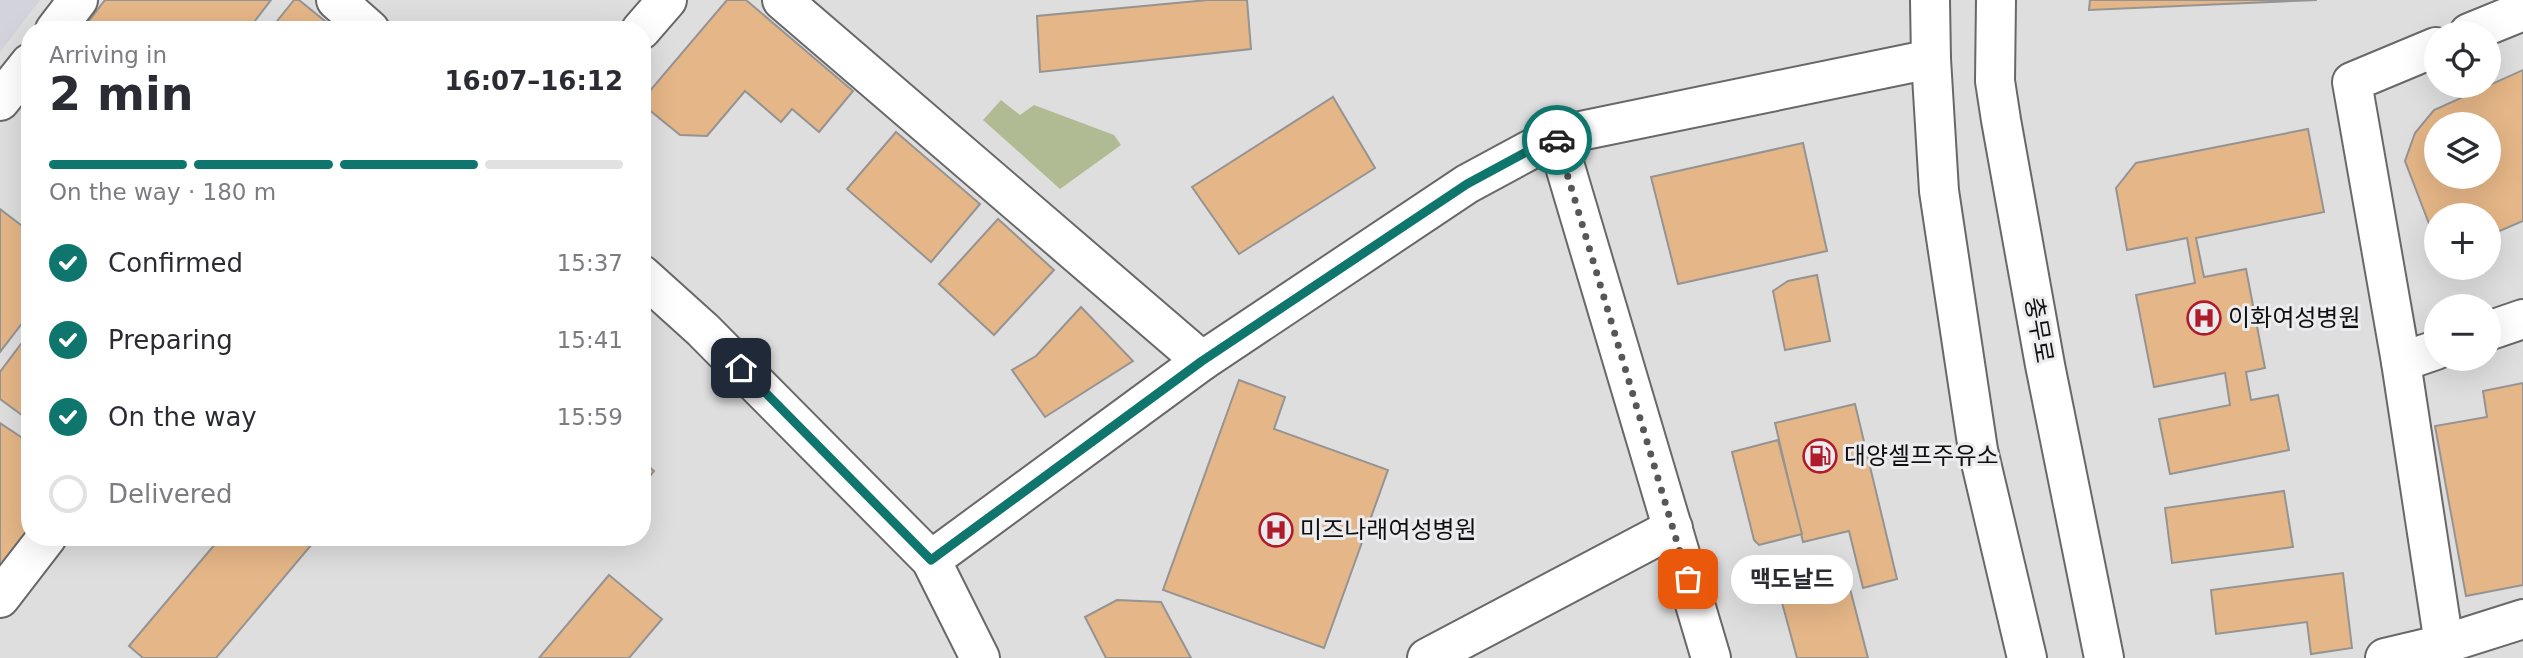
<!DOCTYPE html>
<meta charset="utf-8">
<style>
:root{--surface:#fff;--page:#f2f2f3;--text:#2b2b33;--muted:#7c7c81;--line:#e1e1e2;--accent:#0f766e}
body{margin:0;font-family:"DejaVu Sans","Noto Sans KR",sans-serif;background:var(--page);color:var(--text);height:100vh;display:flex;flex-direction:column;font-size:26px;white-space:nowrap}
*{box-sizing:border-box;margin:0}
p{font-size:23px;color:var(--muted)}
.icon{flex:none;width:38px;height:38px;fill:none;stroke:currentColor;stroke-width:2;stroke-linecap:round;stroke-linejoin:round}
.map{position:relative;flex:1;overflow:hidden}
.drawer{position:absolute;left:21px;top:21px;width:630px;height:525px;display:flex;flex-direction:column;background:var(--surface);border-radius:28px;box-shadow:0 7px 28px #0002}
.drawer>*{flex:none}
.controls{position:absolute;left:2424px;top:21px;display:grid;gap:14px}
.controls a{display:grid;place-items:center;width:77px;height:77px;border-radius:50%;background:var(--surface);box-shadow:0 7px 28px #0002;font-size:35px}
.pin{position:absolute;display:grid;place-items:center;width:60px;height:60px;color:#fff;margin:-30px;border-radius:14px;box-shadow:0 4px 10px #0006}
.courier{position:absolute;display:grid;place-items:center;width:70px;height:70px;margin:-35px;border:5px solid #0f766e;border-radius:50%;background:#fff;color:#222;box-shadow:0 2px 9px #0007}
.bubble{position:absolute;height:49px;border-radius:24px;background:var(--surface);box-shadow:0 7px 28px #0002;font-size:23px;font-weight:700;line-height:49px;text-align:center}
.overview em{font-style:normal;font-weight:700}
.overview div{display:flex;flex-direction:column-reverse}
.overview{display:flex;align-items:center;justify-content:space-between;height:119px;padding:0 28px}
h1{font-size:46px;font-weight:700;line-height:52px}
.bar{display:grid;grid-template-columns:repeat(4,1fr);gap:10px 7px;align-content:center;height:84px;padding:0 28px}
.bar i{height:9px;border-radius:5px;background:var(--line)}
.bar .current{background:var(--accent)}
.bar p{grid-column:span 4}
ol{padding:0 28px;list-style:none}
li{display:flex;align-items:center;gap:21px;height:77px}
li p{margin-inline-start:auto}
li .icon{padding:7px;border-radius:50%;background:var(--accent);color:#fff;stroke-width:4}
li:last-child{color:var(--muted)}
li i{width:38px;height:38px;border:4px solid var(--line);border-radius:50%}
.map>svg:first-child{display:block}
.built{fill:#d3d3db}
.green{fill:#b1bb93}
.building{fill:#e5b687;stroke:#959493;stroke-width:2;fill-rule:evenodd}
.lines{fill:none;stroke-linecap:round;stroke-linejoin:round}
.street-casing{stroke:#686869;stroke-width:42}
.secondary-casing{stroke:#686869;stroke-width:42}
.street{stroke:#fff;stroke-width:38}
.secondary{stroke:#fff;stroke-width:38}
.done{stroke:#575758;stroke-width:7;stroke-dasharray:0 12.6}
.route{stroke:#0f766e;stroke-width:9}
.labels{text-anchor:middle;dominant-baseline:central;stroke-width:6;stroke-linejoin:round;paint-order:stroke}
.poi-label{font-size:24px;fill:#0f0f0f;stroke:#ecebed;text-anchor:start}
.street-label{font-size:24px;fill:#0f0f0f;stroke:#ecebed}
</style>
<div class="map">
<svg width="2523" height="658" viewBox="0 0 2523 658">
<rect width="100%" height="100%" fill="#dededf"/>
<path class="built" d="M0,0H40L0,52Z"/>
<path class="green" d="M1001,100L1020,115L1034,105L1114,135L1121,145L1060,189L983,120Z"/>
<g class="building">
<path d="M105,0H271L248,30H82Z"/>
<path d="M294,0H299L336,30H270Z"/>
<path d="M727,0H746L853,91L819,132L792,109L781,122L745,91L707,136L680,135L642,104V100Z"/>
<path d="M1208,0H1247L1251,49L1040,72L1037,16Z"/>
<path d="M2090,0H2317L2089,10Z"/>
<path d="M2523,70V221L2488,236V215H2436V242L2405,161L2415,133L2434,110ZM2436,124H2488V177H2436Z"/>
<path d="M1333,97L1375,168L1239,254L1192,187Z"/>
<path d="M2308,129L2324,212L2196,238L2204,277L2246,269L2265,368L2246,372L2251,400L2278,395L2289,450L2170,474L2159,419L2230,405L2225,373L2154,387L2136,295L2195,283L2187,238L2127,250L2116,188L2136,163Z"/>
<path d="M896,132L980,204L931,262L847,189Z"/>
<path d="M1803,143L1827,251L1678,284L1651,177Z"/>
<path d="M0,209L30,232V313L0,352Z"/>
<path d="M998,219L1054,270L994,335L939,284Z"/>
<path d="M1817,275L1830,341L1785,350L1773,291L1788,281Z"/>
<path d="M1081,307L1133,361L1045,417L1012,370L1036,356Z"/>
<path d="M30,332V421L0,399V372Z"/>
<path d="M1239,380L1285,397L1274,429L1388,470L1324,648L1163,590Z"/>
<path d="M2523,383V585L2466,596L2435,426L2487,417L2483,391Z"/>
<path d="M1855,404L1897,579L1863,588L1849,531L1803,542L1775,423Z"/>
<path d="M0,423L30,443V533L0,572Z"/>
<path d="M1778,440L1802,534L1759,545L1754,540L1732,452Z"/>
<path d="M642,460L654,471L642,486Z"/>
<path d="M2284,491L2293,547L2172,563L2165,508Z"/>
<path d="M221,537H318L216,658H143L129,646Z"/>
<path d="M2343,573L2352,648L2311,654L2307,622L2216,634L2211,590Z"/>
<path d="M609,575L662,619L629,658H539Z"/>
<path d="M1848,581L1868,658H1797L1781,599Z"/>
<path d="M1117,600L1161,602L1191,658H1106L1085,617Z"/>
</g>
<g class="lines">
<defs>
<g id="street">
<path d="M336,0L370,30"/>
<path d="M782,0L1202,361L1467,184L1556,136L1931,59"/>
<path d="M641,30L667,0"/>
<path d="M2469,33L2523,11"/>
<path d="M1556,136L1711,658"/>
<path d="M642,275L703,330L931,560L980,658"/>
<path d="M2488,331L2523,319"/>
<path d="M2401,362L2436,350"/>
<path d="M931,560L1202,361"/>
<path d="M0,598L47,537"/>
<path d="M2444,644L2523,619"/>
<path d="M1427,658L1673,528"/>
<path d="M2385,658L2444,644L2401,362L2352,82L2436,47"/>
</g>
<g id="secondary">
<path d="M1930,0L1931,59L1939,191L1978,450L2027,658"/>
<path d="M1996,0L1995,81L2001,120L2045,365L2104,658"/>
<path d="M55,30L78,0"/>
<path d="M0,101L30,63"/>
</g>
</defs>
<use href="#street" class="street-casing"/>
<use href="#secondary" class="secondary-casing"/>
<use href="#street" class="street"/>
<use href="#secondary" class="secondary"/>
</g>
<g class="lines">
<path class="done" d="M1557,140L1688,579"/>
<path class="route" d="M741,368L931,560L1202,361L1467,184L1556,136L1557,140"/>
</g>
<defs>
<symbol id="hospital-ring" viewBox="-11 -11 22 22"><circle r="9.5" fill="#ecebed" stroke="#af1b2b" stroke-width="1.5"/><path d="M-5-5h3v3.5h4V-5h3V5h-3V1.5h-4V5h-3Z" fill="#af1b2b"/></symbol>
<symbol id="fuel-ring" viewBox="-11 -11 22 22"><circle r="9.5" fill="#ecebed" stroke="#af1b2b" stroke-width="1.5"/><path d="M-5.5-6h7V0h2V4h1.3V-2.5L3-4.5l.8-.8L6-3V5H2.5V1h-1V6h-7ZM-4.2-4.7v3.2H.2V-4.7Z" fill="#af1b2b"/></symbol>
</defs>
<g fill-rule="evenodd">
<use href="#hospital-ring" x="2185" y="299" width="38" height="38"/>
<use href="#fuel-ring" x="1801" y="437" width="38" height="38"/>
<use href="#hospital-ring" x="1257" y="511" width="38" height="38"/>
</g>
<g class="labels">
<g class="poi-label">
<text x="2228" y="318">이화여성병원</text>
<text x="1844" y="456">대양셀프주유소</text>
<text x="1300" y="530">미즈나래여성병원</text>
</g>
<g class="street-label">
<text transform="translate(2039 330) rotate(80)">충무로</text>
</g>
</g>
</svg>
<div class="controls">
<a><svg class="icon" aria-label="locate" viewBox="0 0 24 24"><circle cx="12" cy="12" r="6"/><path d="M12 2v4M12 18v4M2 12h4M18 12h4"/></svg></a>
<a><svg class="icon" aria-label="layers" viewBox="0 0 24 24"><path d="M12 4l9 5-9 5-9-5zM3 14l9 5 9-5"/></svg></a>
<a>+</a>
<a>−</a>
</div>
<div class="pin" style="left:1688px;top:579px;background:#ea580c"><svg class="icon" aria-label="bag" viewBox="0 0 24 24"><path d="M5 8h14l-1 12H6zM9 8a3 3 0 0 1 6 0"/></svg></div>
<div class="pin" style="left:741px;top:368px;background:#1f2937"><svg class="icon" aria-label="home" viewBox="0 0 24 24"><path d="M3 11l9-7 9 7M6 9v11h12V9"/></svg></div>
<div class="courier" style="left:1557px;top:140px"><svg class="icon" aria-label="car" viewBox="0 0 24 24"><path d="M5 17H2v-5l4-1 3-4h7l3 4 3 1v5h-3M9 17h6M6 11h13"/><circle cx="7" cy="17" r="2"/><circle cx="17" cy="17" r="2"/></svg></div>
<div class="bubble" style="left:1731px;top:555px;width:122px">맥도날드</div>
<section class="drawer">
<div class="overview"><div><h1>2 min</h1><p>Arriving in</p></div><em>16:07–16:12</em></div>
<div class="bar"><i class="current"></i><i class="current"></i><i class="current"></i><i></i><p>On the way · 180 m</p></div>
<ol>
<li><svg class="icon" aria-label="check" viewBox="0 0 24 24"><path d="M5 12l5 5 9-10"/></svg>Confirmed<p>15:37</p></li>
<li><svg class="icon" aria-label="check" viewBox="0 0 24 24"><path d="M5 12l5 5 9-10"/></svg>Preparing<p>15:41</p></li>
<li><svg class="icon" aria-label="check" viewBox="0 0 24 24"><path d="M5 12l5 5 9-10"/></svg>On the way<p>15:59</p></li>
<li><i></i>Delivered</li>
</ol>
</section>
</div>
